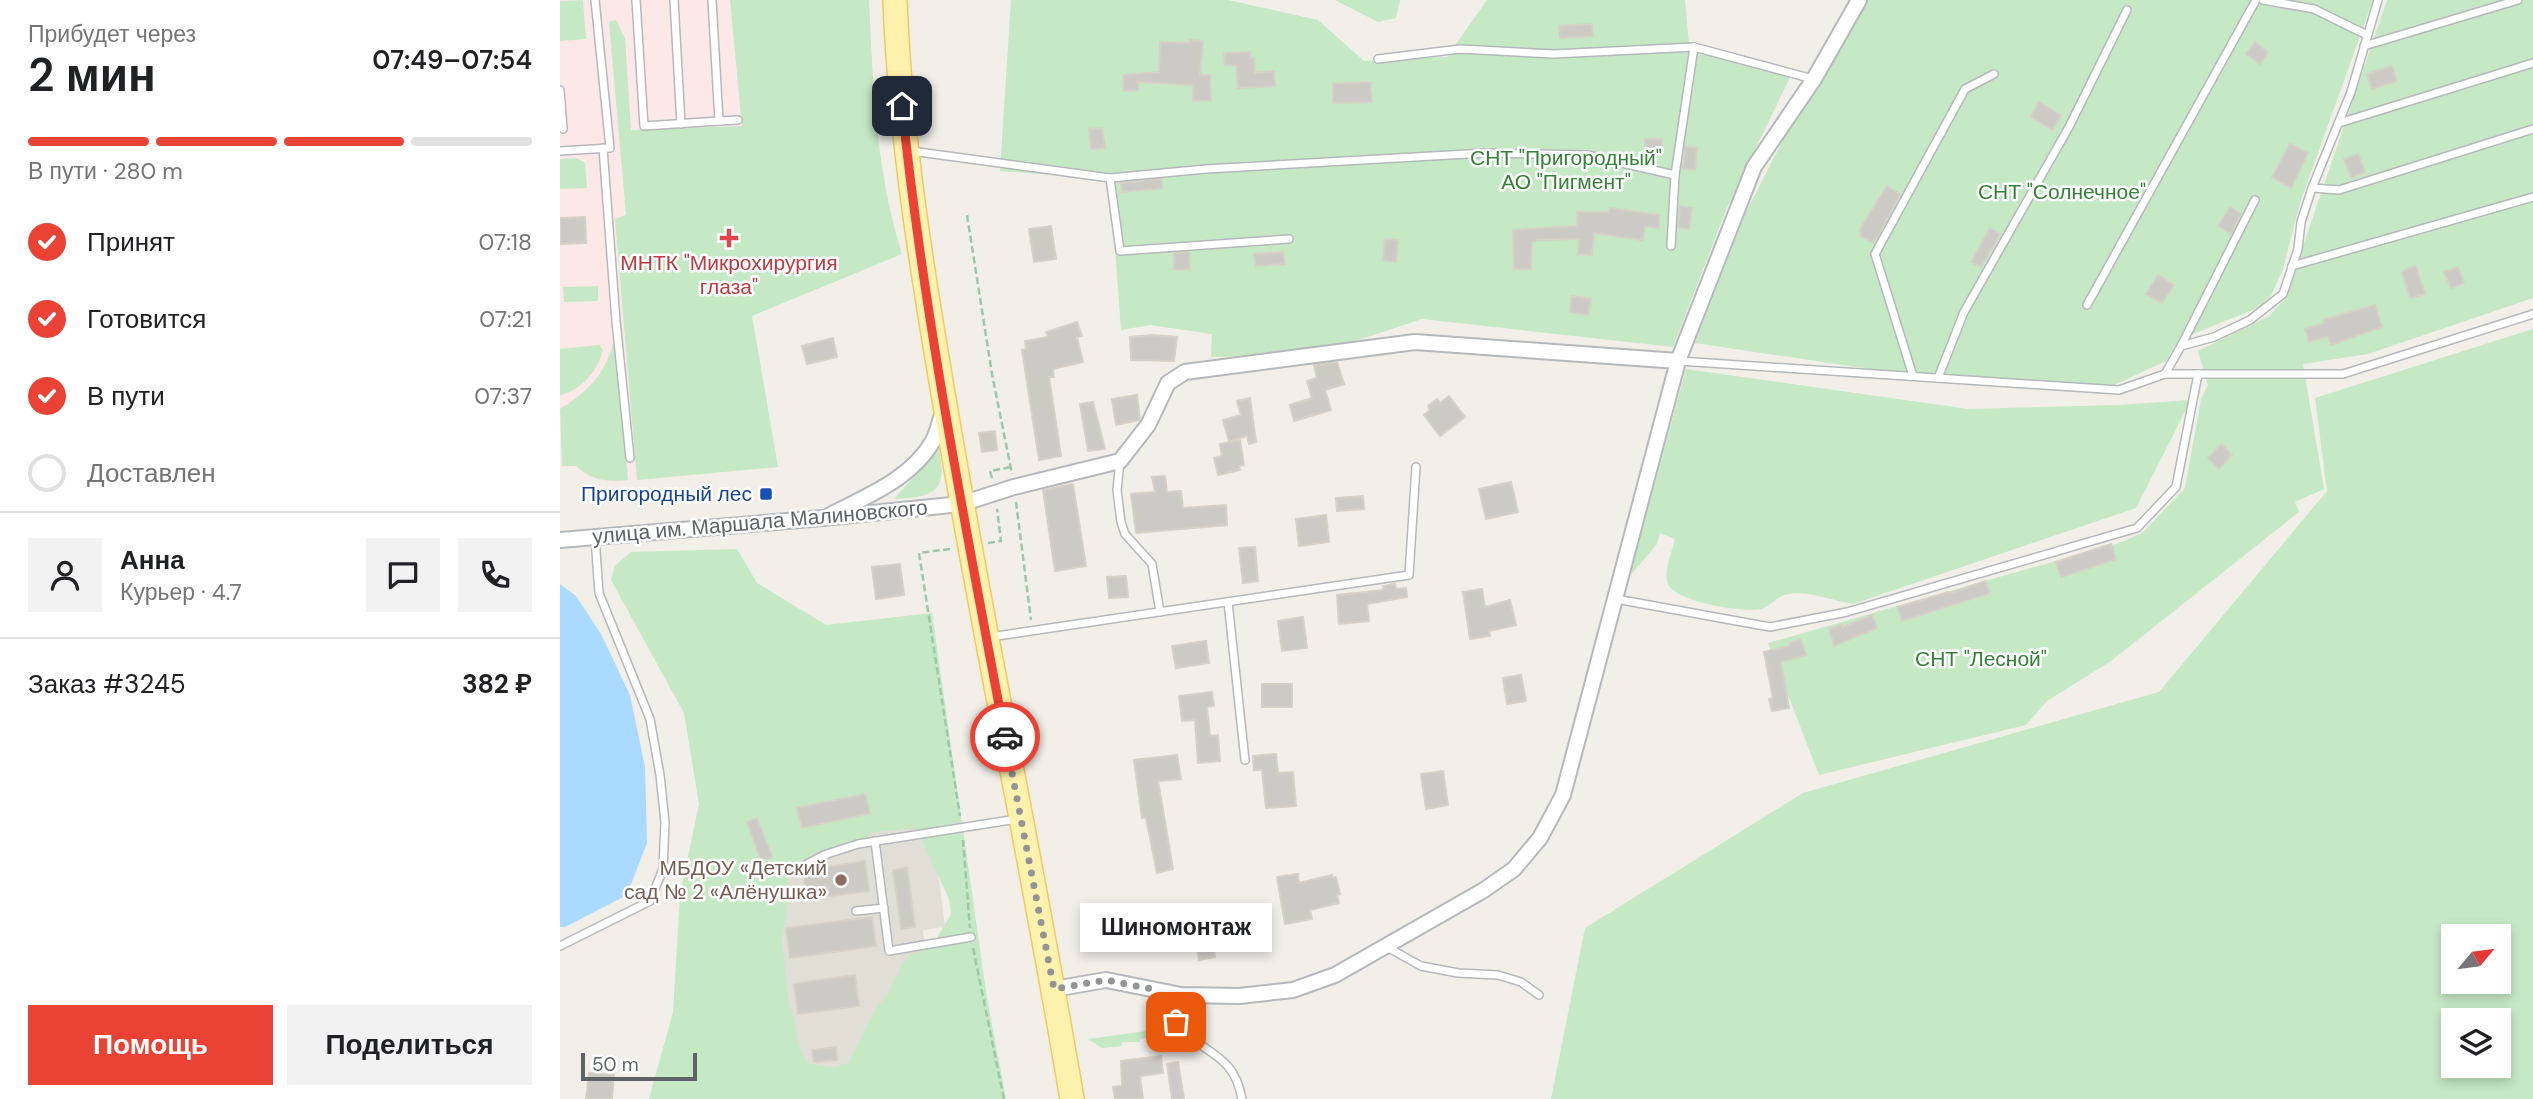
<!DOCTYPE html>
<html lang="ru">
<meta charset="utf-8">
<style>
:root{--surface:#fff;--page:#f2f2f2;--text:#202124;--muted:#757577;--line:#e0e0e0;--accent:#ea4335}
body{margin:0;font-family:"DM Sans",sans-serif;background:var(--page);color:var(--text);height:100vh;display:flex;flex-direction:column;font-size:26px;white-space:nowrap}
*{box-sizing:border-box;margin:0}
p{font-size:23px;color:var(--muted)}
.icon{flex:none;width:38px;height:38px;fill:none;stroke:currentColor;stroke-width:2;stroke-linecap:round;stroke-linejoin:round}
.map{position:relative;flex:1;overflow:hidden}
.side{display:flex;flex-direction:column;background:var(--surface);width:560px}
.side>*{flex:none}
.needle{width:46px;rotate:61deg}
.fabs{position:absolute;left:1881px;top:924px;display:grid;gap:14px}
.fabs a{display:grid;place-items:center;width:70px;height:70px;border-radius:0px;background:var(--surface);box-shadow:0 4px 10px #0003;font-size:35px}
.scale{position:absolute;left:21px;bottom:18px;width:116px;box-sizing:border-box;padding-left:7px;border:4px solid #5f6368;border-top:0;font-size:19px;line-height:24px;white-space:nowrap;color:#5f6368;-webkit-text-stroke:5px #fff;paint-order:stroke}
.pin{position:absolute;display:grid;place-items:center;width:60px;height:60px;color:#fff;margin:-30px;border-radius:14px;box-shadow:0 4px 10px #0006}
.courier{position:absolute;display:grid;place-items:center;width:70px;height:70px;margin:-35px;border:5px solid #ea4335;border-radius:50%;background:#fff;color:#222;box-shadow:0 2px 9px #0007}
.bubble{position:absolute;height:49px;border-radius:0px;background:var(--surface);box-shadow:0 4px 10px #0003;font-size:23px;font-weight:600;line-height:49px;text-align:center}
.head em{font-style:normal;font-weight:600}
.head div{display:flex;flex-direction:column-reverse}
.head{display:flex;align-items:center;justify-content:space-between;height:119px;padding:0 28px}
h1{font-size:46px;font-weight:600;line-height:52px}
.bar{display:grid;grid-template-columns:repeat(4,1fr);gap:10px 7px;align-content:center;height:84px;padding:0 28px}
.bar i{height:9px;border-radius:5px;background:var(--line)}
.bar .active{background:var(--accent)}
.bar p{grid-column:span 4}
.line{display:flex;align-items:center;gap:18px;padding:0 28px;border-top:2px solid var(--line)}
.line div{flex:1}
.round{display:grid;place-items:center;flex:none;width:74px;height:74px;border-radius:0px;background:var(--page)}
ol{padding:0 28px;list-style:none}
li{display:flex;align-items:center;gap:21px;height:77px}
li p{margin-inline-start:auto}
li .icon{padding:7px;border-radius:50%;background:var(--accent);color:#fff;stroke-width:4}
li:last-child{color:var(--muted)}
li i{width:38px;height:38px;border:4px solid var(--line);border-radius:50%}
.cta{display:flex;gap:14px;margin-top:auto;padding:14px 28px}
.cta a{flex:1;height:80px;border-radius:0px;background:var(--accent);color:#fff;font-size:28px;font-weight:600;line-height:80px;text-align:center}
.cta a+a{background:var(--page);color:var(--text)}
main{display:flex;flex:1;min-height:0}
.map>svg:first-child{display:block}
.education{fill:#e1ded6}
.medical{fill:#fce8e6}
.green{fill:#c5e8c5;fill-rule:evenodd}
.water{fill:#aadaff}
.building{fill:#cccac5;stroke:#d6d1c6;stroke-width:2}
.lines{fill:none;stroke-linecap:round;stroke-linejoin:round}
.lane-casing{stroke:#b5b8bc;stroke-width:10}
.street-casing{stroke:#b5b8bc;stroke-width:18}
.primary-casing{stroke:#f2c960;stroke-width:26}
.path{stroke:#9cc7a9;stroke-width:2.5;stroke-dasharray:7 3.5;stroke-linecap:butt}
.lane{stroke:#fff;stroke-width:7}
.street{stroke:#fff;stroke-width:14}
.primary{stroke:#fff2af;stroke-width:23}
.done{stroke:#929495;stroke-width:7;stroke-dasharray:0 12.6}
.route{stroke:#ea4335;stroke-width:9}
.health-dot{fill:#e0444e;stroke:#fff;stroke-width:2.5}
.transit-dot{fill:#1a4fb4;stroke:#fff;stroke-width:2.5}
.education-dot{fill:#8d6e63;stroke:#fff;stroke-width:2.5}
.labels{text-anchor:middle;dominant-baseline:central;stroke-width:5;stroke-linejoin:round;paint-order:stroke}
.park-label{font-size:21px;fill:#348238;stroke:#fff}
.health-label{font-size:21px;fill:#be3a42;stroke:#fff}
.transit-label{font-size:21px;fill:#164399;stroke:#fff;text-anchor:end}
.street-label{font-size:21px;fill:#5f6368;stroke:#fff}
.education-label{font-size:21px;fill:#785e54;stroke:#fff;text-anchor:end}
</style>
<main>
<section class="side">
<div class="head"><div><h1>2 мин</h1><p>Прибудет через</p></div><em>07:49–07:54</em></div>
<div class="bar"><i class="active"></i><i class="active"></i><i class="active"></i><i></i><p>В пути · 280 m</p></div>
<ol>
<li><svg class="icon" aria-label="check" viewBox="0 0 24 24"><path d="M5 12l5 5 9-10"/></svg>Принят<p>07:18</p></li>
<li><svg class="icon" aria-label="check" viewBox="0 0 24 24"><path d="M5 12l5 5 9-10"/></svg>Готовится<p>07:21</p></li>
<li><svg class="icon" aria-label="check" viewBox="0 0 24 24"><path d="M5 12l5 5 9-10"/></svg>В пути<p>07:37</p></li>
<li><i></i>Доставлен</li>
</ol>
<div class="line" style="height:126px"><a class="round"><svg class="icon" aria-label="person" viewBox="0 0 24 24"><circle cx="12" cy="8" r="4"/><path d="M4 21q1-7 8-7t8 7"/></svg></a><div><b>Анна</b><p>Курьер · 4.7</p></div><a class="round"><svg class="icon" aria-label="chat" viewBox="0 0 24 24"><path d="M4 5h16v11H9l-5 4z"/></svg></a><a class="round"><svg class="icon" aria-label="phone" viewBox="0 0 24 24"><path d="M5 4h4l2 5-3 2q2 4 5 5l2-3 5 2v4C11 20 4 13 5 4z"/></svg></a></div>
<div class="line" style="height:91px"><div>Заказ #3245</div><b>382 ₽</b></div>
<div class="cta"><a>Помощь</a><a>Поделиться</a></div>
</section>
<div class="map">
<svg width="1973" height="1099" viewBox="0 0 1973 1099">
<rect width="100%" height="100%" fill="#f1efe8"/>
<path class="education" d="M207,707L373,833L385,927L363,930L368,972L404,1067L207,1094Z"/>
<path class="medical" d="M0,0H309L315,107L324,184L342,254L192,316L218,467L50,482L29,477L16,466L0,467Z"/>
<g class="green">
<path d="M23,0L26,39L0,41V1Z"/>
<path d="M170,0H309C313,86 316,172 342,254L192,316L218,467L77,480L55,219L66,215L49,22L56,20L65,38L71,130L182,126Z"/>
<path d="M451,0H668L758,20L804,61L887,57L927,0H1125L1129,45L1233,71L1166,210L1113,347L862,319L777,347L724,355L651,357L652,334L590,325L561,330L550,179L440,171Z"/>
<path d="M775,0H840L836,18L818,22Z"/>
<path d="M1307,0H1813L1740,203L1723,269L1711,296L1700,307L1633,334L1614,347L1606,361L1552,386L1370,378L1135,343L1186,212L1257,74Z"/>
<path d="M1827,0H1973V298L1808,354L1743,364L1764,489L1735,502L1739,512L1551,661L1487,701L1466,725L1259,775L1208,643L1562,542L1582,533L1625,488L1641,399L1648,385L1638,351L1709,316L1725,299Z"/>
<path d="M16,158L25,162L27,188L0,189V159Z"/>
<path d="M38,286V301L4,302L3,287Z"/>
<path d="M1973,329V1099H991L1025,928L1243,793L1599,692L1767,491L1755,398ZM1894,936H1939V982H1894ZM1894,1020H1939V1066H1894Z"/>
<path d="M53,344L56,345L68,480C47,482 33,481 16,466H2L0,409C27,392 44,376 53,344Z"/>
<path d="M39,345L43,350C38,370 21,391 0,395V349Z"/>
<path d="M1126,369L1408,409L1558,405L1631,400L1576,508L1293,604C1273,601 1245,589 1224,595C1216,598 1209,607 1201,609C1183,613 1119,602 1109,586C1102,574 1112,552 1115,539L1100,533L1097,544L1070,576Z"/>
<path d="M379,449C388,493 373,497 334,499Z"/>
<path d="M177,549L197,583L266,625L372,613L427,998L446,1099H89L113,1012L120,895L139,804L124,713L51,580L55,566L71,552ZM356,828L389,899L391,914L375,941L364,950L351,954L342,965L330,990L313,1013L288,1063L274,1068L248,1063L241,1051L228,997L222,941L230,890L228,876L234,864L247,858L274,857L314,832Z"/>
<path d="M594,1030L595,1037L580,1039V1042H562V1046L542,1048L528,1039Z"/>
</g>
<path class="water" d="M0,584L16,596L41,634L70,695L85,767L87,843L67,895L5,927H0Z"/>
<g class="building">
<path d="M1032,24L1033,36L1000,38L999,26Z"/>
<path d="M630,40L643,41L640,75H650L651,100L633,101V85L578,82L579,90L564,91L563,75L599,72L600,42L630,43Z"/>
<path d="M1695,42L1708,52L1700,64L1686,54Z"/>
<path d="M690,52V59L694,58L695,73L714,71L715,86L678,88L676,65H665L664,53Z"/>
<path d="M1832,66L1837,81L1812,89L1807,74Z"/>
<path d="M810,82L812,102L773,103V84Z"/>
<path d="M1479,102L1501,115L1493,130L1471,117Z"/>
<path d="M542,128L545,148L531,149L529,129Z"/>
<path d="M1085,139H1102L1101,155H1085Z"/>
<path d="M1730,144L1748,153L1731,188L1712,177Z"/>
<path d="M1125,147L1137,148L1135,170L1123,169Z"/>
<path d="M1798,154L1805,172L1791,178L1784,159Z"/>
<path d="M602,179V188L562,192L561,183Z"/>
<path d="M1327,186L1340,194L1314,243L1300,236L1302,233L1299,231Z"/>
<path d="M1120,206L1132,208L1129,229L1118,227Z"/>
<path d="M1670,207L1681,214L1671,234L1658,226Z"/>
<path d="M1050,208L1099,215V228L1085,226L1083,240L1034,233L1032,255L1018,254L1019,239L978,240L972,242L971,269H954L953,230L1017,226V212H1049Z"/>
<path d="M25,217L26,243L0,244V218Z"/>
<path d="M491,226L496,259L474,262L469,229Z"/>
<path d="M1430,228L1440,234L1421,267L1411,262Z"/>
<path d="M825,239L838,240L836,262L823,260Z"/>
<path d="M629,252L630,269L614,270V253Z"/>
<path d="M723,252L725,264L696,266L694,254Z"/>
<path d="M1856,266L1865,294L1850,298L1842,271Z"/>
<path d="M1898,267L1904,283L1891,288L1884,272Z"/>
<path d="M1598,275L1614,285L1602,303L1586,294Z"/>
<path d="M1012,296L1031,299L1028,315L1010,312Z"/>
<path d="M1815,305L1822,327L1771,345L1768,336L1749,342L1745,329L1764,323L1763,320Z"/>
<path d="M517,322L522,336L517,337L523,362L493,369L494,377H489L501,456L479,460L462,350L466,349L465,341L488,337L486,332Z"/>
<path d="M592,335L617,337L614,361L571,360L570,337Z"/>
<path d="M273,338L277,357L247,364L242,346Z"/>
<path d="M777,362L784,384L765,390L771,410L734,421L730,405L752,398L747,381L757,378L754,365Z"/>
<path d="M577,395L580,420L556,425L552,399Z"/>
<path d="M889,396L905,417L880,436L864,415L870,410L868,406L877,399L880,403Z"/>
<path d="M690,398L696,442L689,444L687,436L669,441L663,420L681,415L677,401Z"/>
<path d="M533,402L545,449L528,451L520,404Z"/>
<path d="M435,431L437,450L422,452L419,433Z"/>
<path d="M680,440L684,465L679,466L680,470L658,475L654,458L662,456L660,444Z"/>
<path d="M1661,444L1672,455L1659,469L1648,458Z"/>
<path d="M605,476L607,492L621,491L623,508L666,505L667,525L576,533L571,494L595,492L592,477Z"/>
<path d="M951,482L958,512L926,519L919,489Z"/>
<path d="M513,484L526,566L495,571L483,490Z"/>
<path d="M803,496L804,509L777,511L776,498Z"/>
<path d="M766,515L769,542L739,546L736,519Z"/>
<path d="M1551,544L1556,559L1501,577L1496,562Z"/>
<path d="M695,547L698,581L683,583L679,548Z"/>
<path d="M340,564L344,595L316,599L312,567Z"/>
<path d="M566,576L568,597L549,598L547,577Z"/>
<path d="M1425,581L1430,593L1342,621L1338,607L1388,592V594Z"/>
<path d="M835,584L836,589L846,588L847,597L807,604L809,621L779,624L777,595L823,590V586Z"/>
<path d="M922,589L925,607L950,600L956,625L929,631L930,636L910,639L903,592Z"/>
<path d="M1312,615L1317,628L1274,646L1269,629L1283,625V627Z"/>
<path d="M743,617L747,648L722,651L718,621Z"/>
<path d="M1241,639L1246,655L1221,662L1229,708L1212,711L1209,699L1213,698L1204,652L1230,646L1229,643Z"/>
<path d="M646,641L649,663L616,668L612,646Z"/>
<path d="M961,675L966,701L947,704L943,678Z"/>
<rect x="702" y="684" width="30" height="23"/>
<path d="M652,692L654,706L647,707L650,736L658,735L660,761L638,763L635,720L622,721L619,696Z"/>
<path d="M716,754L718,773L733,772L736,806L706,808L702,770H694L693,756Z"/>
<path d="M617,755L621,779L598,781L613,869L597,873L586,818H582L574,760Z"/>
<path d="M883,771L888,805L866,809L861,774Z"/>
<path d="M305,794L310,813L242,828L237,808Z"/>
<path d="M197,818L212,857L201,861L187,822Z"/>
<path d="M305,861L309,891L247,899L243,871Z"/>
<path d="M347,868L355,927L341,929L333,870Z"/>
<path d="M738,874L739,883L772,875L773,878L776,877L780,894L777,895L779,903L750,910L752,919L725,924L717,877Z"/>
<path d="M312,917L316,946L230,958L226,928Z"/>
<path d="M649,920L655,957L639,960L633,923Z"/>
<path d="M295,975L299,1006L238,1014L234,984Z"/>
<path d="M276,1047L277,1060L254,1062L252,1050Z"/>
<path d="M601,1056L603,1073L580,1076L583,1099H555L553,1087L562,1086L561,1061Z"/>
<path d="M618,1062L624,1099H612L607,1064Z"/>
<path d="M29,1073L54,1075L52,1099H26Z"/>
</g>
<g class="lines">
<defs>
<g id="lane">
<path d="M76,0L84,126L159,121L152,0"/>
<path d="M114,0L121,124"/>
<path d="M1703,0L1754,9L1807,35"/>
<path d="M1804,46L1958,0"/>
<path d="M818,59L900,49L994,54L1134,47L1253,79"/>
<path d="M0,90L3,129"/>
<path d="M159,121L178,120"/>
<path d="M1779,123L1973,63"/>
<path d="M43,148L56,321L70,458"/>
<path d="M0,151L50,148L35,0"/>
<path d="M351,151L550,178L646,169L925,153L1027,155L1115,175L1134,47"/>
<path d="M550,178L560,251L729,239"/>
<path d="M1752,188L1779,190L1973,129"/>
<path d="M1111,246L1115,175"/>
<path d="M1732,266L1973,197"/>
<path d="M1527,305L1696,0"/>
<path d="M1621,346L1695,200"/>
<path d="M1119,361L1559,390L1605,374L1621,346L1654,337L1690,320L1723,294L1738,249L1741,222L1752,188L1791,92L1818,0"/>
<path d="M1605,374H1783L1973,314"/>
<path d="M1353,376L1315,254L1405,89L1434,74"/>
<path d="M1378,378L1404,312L1509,127L1567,10"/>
<path d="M560,461L557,490L561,522L565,534L592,564L600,612"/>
<path d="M1056,599L1210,627L1287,612L1577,528L1616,487L1638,374"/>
<path d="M668,602L685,760"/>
<path d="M430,637L849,575L856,467"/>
<path d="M315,841L329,951L411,937"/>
<path d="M245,865L264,855L298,844L457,819"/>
<path d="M296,911L324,908"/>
<path d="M0,946L90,901L103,869L105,822L100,775L90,719L39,593L35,537"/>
<path d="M825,946L861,966L898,973L938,975L961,982L979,995"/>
<path d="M592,990C602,1004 612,1022 626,1034C653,1056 675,1059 682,1099"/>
</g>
<g id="street">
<path d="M1118,361L1194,167L1254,79L1299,0"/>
<path d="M270,515C307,496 351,479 373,441C378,431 380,419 384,409"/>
<path d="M0,540L263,518L401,504L454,487L560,461L588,425L608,383L625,372L855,342L1118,361L1003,795L980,838L954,869L924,890L775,975L733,990L679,996L621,995L546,980L494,989"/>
</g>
<path id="primary" d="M335,0C340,136 362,271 385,405C424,637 473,867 512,1099"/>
</defs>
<use href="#lane" class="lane-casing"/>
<use href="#street" class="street-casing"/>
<use href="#primary" class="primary-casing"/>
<g class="path">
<path d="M407,215L432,374L452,474"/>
<path d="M432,478L430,471L451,467"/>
<path d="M456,502L471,620"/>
<path d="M428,543L441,541L437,509"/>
<path d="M390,549L359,553L400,816"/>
<path d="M403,840L410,928"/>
<path d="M413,948L444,1099"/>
</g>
<use href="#lane" class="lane"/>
<use href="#street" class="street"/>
<use href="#primary" class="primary"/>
</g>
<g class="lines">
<path class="done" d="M445,737L494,989L546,980L592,989L616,1022"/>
<path class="route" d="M342,106C364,318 406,528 445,737"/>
</g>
<path class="health-dot" d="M165.5 227.5h7v7h7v7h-7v7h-7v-7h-7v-7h7z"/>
<rect class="transit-dot" x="199" y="487" width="14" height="14" rx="3.5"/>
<circle class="education-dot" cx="281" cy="880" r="7"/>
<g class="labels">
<g class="park-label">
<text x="1006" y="158">СНТ "Пригородный"<tspan x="1006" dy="24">АО "Пигмент"</tspan></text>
<text x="1502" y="192">СНТ "Солнечное"</text>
<text x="1421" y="659">СНТ "Лесной"</text>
</g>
<g class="health-label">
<text x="169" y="263">МНТК "Микрохирургия<tspan x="169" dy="24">глаза"</tspan></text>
</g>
<g class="transit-label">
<text x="192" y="494">Пригородный лес</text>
</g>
<g class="street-label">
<text transform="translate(200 522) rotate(-5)">улица им. Маршала Малиновского</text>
</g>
<g class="education-label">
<text x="267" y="868">МБДОУ «Детский<tspan x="267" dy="24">сад № 2 «Алёнушка»</tspan></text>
</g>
</g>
</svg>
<div class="fabs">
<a><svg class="needle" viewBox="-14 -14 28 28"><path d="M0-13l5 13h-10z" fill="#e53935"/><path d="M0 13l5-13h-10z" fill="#757577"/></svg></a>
<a><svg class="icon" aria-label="layers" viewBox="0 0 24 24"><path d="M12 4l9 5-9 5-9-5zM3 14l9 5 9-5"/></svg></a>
</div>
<div class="scale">50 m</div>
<div class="pin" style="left:616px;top:1022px;background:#ea580c"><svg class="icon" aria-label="bag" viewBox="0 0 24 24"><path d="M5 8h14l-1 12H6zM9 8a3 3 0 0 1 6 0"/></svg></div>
<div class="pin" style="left:342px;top:106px;background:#1f2937"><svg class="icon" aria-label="home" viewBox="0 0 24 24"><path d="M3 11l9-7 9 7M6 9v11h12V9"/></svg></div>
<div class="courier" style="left:445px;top:737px"><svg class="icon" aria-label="car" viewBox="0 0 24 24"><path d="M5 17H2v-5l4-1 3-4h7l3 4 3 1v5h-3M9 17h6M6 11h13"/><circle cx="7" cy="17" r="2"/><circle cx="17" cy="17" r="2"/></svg></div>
<div class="bubble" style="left:520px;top:903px;width:192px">Шиномонтаж</div>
</div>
</main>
